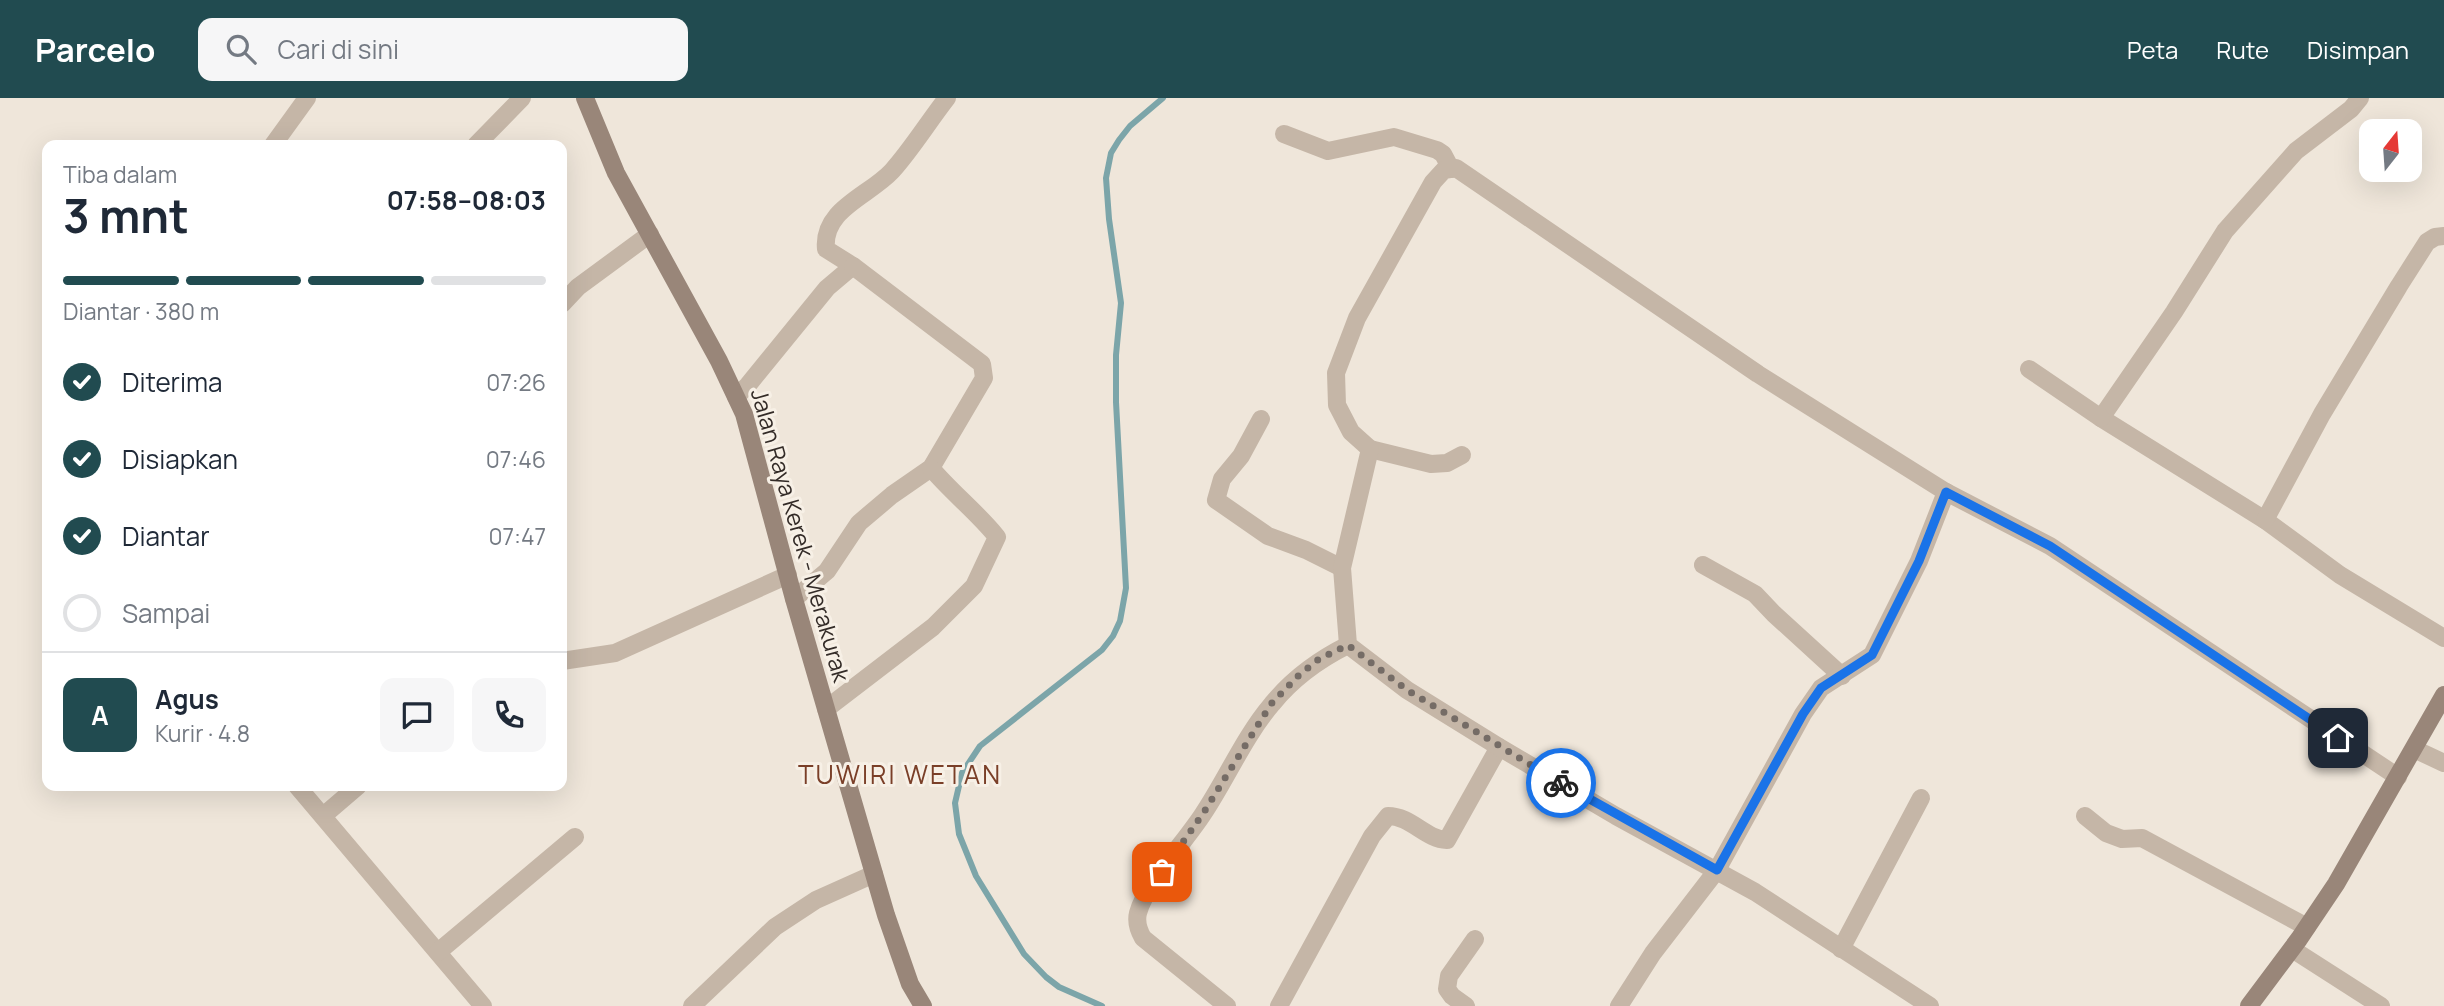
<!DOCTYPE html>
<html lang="id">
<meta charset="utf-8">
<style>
:root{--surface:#fff;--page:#f6f6f7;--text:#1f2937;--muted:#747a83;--line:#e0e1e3;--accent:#214b50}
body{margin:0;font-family:Manrope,sans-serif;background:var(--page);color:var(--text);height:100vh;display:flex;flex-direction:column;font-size:26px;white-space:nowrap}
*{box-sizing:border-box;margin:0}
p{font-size:23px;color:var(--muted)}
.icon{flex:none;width:38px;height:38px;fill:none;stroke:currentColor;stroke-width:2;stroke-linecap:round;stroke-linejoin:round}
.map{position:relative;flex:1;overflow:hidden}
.details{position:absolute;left:42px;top:42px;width:525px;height:651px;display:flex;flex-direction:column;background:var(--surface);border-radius:14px;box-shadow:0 7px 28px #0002}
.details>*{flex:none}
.needle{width:46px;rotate:17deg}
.tools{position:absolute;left:2359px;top:21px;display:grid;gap:14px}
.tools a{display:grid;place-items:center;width:63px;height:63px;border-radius:14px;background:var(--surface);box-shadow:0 7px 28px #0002;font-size:35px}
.pin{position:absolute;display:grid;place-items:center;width:60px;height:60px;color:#fff;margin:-30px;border-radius:14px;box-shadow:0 4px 10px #0006}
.courier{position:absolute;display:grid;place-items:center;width:70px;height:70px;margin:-35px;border:5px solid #1a73e8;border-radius:50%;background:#fff;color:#222;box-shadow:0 2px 9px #0007}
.head em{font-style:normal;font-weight:700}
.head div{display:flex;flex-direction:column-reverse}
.head{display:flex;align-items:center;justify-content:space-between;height:119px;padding:0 21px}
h1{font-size:46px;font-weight:700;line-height:52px}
.bar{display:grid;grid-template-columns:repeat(4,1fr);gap:10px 7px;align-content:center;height:84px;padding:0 21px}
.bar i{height:9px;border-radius:5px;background:var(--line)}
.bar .active{background:var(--accent)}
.bar p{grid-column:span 4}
.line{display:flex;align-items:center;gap:18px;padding:0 21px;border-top:2px solid var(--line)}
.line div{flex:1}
.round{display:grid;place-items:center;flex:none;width:74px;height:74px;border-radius:14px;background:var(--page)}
ol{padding:0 21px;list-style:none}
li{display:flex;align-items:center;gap:21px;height:77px}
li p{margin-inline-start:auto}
li .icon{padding:7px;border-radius:50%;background:var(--accent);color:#fff;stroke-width:4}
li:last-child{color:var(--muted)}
li i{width:38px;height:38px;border:4px solid var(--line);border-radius:50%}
header{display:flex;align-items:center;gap:42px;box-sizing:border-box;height:98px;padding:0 35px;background:var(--accent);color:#fff}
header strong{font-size:33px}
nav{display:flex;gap:38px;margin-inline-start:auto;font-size:24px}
.search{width:490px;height:63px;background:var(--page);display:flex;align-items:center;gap:18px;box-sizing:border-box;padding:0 24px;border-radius:14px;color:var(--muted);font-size:26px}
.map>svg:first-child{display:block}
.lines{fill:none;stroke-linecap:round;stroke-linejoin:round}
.stream{stroke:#7ca5a9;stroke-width:6}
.minor{stroke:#c5b6a7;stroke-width:18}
.secondary{stroke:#998679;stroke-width:18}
.done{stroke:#756c66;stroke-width:7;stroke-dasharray:0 12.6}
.route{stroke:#1a73e8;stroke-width:9}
.labels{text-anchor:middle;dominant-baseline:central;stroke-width:6;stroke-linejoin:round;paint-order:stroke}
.street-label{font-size:23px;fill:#332b27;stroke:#f7f0e6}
.quarter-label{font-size:26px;letter-spacing:2px;fill:#7a3f28;stroke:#f7f0e6}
</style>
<header>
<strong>Parcelo</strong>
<div class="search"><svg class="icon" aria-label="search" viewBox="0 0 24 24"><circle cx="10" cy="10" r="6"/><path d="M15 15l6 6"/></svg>Cari di sini</div>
<nav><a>Peta</a><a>Rute</a><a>Disimpan</a></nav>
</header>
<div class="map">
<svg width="2444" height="908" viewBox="0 0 2444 908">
<rect width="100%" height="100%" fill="#efe6da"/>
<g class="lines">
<path class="stream" d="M1102,908L1059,889L1046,879L1024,856L976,778L959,736L955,705L962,675L980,648L1102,552L1113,538L1120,523L1126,490L1116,304V257L1121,205L1109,121L1106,80L1111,55L1119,42L1130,28L1163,0"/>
<g class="minor">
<path d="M2360,0L2351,11L2296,53L2225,133L2174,214L2101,320L2265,422L2340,477L2444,540"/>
<path d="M1284,36L1328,53L1394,39L1437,52L1443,56L1451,71"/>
<path d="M273,47L307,0"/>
<path d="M476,47L522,0"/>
<path d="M562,206L578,189L650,136"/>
<path d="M2029,271L2101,320"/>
<path d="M736,299L748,287L827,190L853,168L826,151C822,111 869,98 892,73C911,52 929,23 947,0"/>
<path d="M1261,321L1241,358L1222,381L1216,402L1268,438L1306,452L1342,470"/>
<path d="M1370,351L1431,366L1447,365L1462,357"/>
<path d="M2265,422L2322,316L2399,188L2427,144L2435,139L2444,138"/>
<path d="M1703,467L1755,496L1774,516L1842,578"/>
<path d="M794,501L827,473L859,425L892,397L931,370L984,280L982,266L853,168"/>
<path d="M562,563L615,555L788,477"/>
<path d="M826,611L933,529L974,488L997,439C977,414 952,395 931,370"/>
<path d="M2414,651L2444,665"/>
<path d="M297,688L483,908"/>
<path d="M323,718L358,688"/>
<path d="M2085,718L2106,735L2122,741L2142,740L2307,829"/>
<path d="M1841,851L1921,700"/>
<path d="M2292,851L2381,908"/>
<path d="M438,854L575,739"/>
<path d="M692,908L775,829L816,802L874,776"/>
<path d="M1227,908L1143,840C1139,833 1136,823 1138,815C1145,787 1187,741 1203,716C1227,680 1244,639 1272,606C1293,580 1318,562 1348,547"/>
<path d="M1279,908L1372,738L1388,718C1411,718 1425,741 1447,742L1499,649"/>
<path d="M1466,908L1452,898L1447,891L1449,878L1475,841"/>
<path d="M1619,908L1653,855L1717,772L1803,616L1821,590L1872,557L1919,463L1946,394"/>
<path d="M1930,908L1755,794L1616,718L1499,649L1407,592L1348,547L1342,470L1370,351L1351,334L1337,307L1336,275L1357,220L1433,84L1444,72L1456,70L1758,276L1946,394L2050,448L2398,679"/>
</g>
<g class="secondary">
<path d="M585,0L616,75L719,263L744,316L794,501L886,817L910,886L923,908"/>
<path d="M2249,908L2299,841L2336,786L2444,597"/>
</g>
</g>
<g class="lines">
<path class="done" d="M1162,774L1204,714L1271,606L1299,577L1319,561L1348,547L1407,592L1561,685"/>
<path class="route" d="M1561,685L1717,772L1803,616L1821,590L1872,557L1919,463L1946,394L2050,448L2338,640"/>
</g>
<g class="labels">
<g class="street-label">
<text transform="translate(801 437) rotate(74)">Jalan Raya Kerek - Merakurak</text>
</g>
<g class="quarter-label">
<text x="900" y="676">TUWIRI WETAN</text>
</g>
</g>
</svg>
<div class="tools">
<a><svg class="needle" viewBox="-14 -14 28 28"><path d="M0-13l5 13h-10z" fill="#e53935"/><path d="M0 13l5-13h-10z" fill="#747a83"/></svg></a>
</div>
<div class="pin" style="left:1162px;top:774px;background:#ea580c"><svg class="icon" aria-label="bag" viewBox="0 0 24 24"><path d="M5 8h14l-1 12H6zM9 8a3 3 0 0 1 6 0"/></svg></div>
<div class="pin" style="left:2338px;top:640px;background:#1f2937"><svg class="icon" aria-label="home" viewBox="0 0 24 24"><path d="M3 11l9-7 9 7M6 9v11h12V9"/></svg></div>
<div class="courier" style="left:1561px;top:685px"><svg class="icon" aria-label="bike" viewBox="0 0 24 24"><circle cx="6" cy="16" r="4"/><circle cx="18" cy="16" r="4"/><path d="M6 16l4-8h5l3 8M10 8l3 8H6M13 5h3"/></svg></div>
<section class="details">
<div class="head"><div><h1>3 mnt</h1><p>Tiba dalam</p></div><em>07:58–08:03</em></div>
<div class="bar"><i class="active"></i><i class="active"></i><i class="active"></i><i></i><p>Diantar · 380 m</p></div>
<ol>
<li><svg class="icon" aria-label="check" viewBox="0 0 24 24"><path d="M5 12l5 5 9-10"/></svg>Diterima<p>07:26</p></li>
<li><svg class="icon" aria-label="check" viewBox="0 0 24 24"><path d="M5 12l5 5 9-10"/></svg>Disiapkan<p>07:46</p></li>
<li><svg class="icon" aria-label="check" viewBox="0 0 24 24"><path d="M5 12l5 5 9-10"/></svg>Diantar<p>07:47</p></li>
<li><i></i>Sampai</li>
</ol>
<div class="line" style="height:126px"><b class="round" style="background:var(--accent);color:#fff">A</b><div><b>Agus</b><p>Kurir · 4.8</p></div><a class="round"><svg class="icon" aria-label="chat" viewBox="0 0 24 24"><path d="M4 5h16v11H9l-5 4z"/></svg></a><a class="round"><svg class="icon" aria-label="phone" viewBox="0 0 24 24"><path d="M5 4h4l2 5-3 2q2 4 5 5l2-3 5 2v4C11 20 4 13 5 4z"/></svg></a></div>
</section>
</div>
